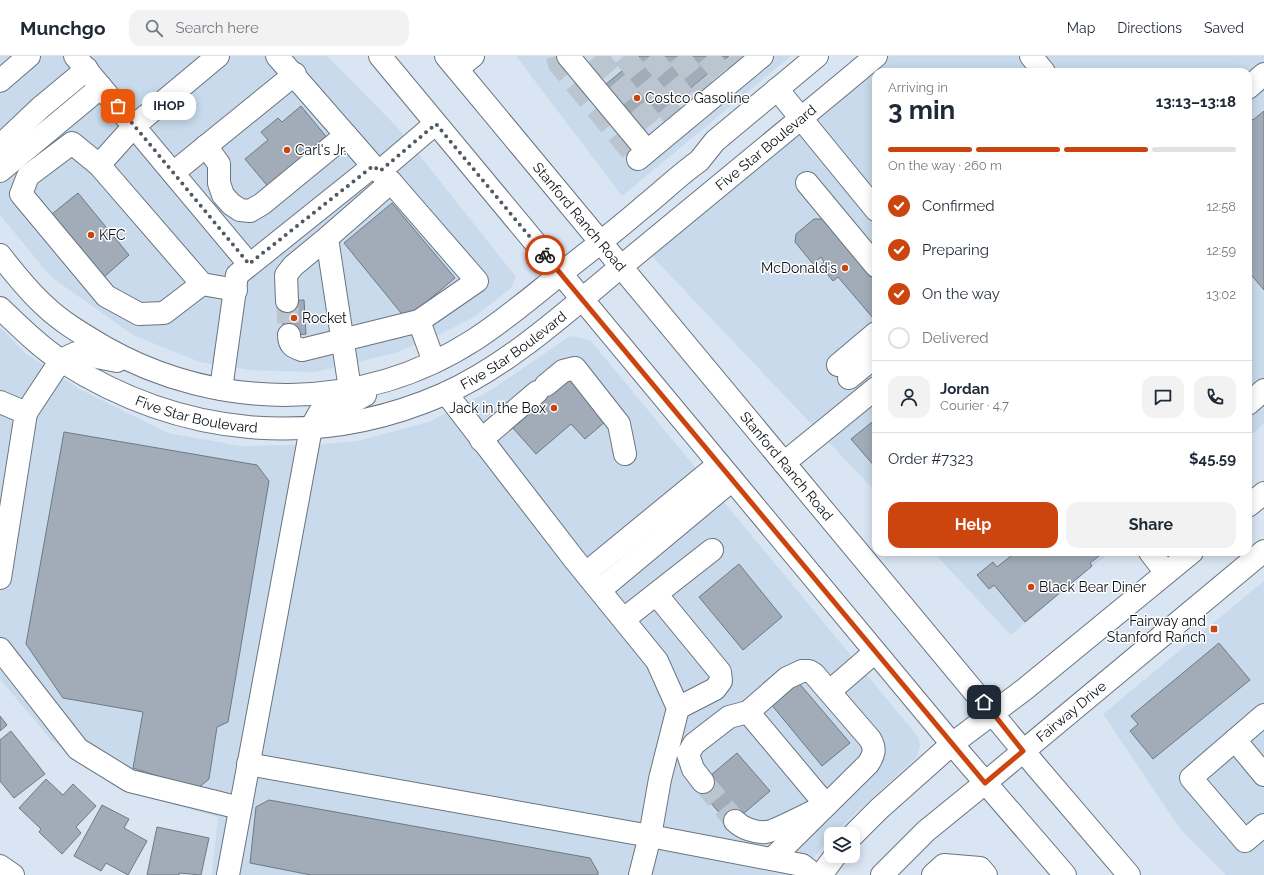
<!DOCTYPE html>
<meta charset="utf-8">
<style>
:root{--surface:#fff;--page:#f2f2f3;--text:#1f2937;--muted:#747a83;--line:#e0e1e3;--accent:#cc450f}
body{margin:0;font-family:Raleway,sans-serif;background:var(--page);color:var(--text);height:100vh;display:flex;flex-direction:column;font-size:15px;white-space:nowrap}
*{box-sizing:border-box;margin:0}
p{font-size:13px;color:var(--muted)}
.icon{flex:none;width:22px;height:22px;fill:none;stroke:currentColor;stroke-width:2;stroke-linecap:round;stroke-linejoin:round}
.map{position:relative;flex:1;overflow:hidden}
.details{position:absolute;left:872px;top:12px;width:380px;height:488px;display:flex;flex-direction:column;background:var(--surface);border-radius:12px;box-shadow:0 2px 10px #0003}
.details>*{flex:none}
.buttons{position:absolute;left:824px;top:771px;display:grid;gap:8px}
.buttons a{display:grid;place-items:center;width:36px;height:36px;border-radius:8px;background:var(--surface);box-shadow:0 2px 10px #0003;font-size:20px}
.pin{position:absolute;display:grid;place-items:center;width:34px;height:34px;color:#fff;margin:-17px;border-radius:8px;box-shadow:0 2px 6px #0006}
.courier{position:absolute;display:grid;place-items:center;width:40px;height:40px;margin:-20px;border:3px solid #cc450f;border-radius:50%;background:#fff;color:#222;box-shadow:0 1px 5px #0007}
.bubble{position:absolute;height:28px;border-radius:12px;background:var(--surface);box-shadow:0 2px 10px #0003;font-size:13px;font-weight:700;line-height:28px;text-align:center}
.summary em{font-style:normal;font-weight:700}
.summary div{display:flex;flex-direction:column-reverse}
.summary{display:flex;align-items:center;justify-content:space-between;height:68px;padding:0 16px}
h1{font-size:26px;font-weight:700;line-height:30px}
.bar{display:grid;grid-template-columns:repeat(4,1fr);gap:6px 4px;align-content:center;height:48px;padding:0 16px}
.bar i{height:5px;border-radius:3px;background:var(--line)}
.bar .active{background:var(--accent)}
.bar p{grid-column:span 4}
.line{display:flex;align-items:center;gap:10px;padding:0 16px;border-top:1px solid var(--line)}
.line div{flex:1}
.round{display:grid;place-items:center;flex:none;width:42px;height:42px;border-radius:12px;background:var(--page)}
ol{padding:0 16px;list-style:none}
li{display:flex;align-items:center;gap:12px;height:44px}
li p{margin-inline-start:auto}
li .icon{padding:4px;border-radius:50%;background:var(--accent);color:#fff;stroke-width:4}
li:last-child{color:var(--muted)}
li i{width:22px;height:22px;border:2px solid var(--line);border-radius:50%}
.action{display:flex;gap:8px;margin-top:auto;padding:8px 16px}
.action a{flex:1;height:46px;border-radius:12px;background:var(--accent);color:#fff;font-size:16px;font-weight:700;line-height:46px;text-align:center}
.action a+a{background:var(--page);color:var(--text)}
header{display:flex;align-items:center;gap:24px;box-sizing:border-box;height:56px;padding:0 20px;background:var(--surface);border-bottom:1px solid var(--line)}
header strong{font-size:19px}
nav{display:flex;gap:22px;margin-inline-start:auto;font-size:14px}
.search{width:280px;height:36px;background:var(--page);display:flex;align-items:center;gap:10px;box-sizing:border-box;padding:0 14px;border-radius:12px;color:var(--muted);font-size:15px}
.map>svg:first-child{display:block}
.built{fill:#c8daeb}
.building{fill:#a1acb8;stroke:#6e7983}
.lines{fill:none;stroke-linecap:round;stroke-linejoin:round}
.minor-tunnel{stroke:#bac5d0;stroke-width:22;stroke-dasharray:22 11;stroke-linecap:butt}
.minor-casing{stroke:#69747f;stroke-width:24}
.major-casing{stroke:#69747f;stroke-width:24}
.minor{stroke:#fff;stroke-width:22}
.major{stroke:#fff;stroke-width:22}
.done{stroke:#525960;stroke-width:4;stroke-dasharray:0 7.2}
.route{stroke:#cc450f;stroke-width:5}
.poi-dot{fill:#cc450f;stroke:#fff;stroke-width:1.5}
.labels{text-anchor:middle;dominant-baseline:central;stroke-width:3;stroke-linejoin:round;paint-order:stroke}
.poi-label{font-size:14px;fill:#0a0e12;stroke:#fff;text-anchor:start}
.street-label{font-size:14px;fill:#0a0e12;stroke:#fff}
</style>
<header>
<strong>Munchgo</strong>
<div class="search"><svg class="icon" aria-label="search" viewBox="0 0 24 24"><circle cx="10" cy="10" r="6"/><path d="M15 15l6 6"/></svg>Search here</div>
<nav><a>Map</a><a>Directions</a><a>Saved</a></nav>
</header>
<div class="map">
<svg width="1264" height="819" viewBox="0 0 1264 819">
<rect width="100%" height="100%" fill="#d9e5f2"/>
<g class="built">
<path d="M0,0H327L397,71L516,221L511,232L474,261L437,280L395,297L315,316L249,314L200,306L133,279L51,221L0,159Z"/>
<path d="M516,0H791L622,140Z"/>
<path d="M889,0H1264V368L1248,381V16H876V436L650,198Z"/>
<path d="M0,271L26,298L81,334L168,377L241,390L323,388L357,385L429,366L491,334L570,280L590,284L919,682L920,691L916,702L833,778H831V781L799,819H212L218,761L130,737L52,685L0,623Z"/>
<path d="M933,496H1110L1011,579Z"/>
<path d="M1264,525V819H1226L1181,774L1103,658Z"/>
</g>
<g class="building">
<path d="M640,0H729L642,73L605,29Z"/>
<path d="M301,50L329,84L270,133L245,103L268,84L261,76L278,62L282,66Z"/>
<path d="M1264,55V234L1248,215V60L1253,64Z"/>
<path d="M78,137L129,199L104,221L52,158Z"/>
<path d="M392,147L455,222L406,263L344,187Z"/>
<path d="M814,163H823L840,184L843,182L876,222V260L873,262L838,221L833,225L820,209L824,206L821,201L813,208L795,186L796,178Z"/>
<path d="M304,244L306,278L284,280L281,245Z"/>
<path d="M542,323H569L606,365L585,383L571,368L536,398L512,371Z"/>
<path d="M876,363V412L851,383Z"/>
<path d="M64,376L257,409L269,425L228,666L217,671L209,723L197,733L133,712L143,656L63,642L26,588Z"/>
<path d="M1016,496H1031L1033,498L1035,496H1104L1090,507L1092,510L1025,566L994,529L989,533L977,519L993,506L997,511Z"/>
<path d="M739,508L782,561L743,594L699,541Z"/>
<path d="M1219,587L1250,624L1153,703L1130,675L1138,668L1131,660Z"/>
<path d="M798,626L850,687L822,710L770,647Z"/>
<path d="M0,660L7,669L0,675Z"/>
<path d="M11,675L45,718L14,742L0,725V684Z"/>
<path d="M737,697L770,735L730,769L697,731Z"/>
<path d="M46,723L63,739L73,728L96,750L76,771L81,777L62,798L39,776L41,773L19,752Z"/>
<path d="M269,744L590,802L598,816V819H311L250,807L256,751Z"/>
<path d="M102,749L129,763L124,772L147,785L128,819L106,807L101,815L74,800Z"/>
<path d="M157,771L209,782L201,819L179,817V819H147Z"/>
</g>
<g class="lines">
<g class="minor-tunnel">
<path d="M557,0L559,8L638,103"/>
<path d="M596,0L664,81"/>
<path d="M624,0L680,68"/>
<path d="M650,0L696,55"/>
<path d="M678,0L712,41"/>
<path d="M707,0L730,27"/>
<path d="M731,0L744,15"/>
<path d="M287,245L289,279"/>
<path d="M703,726L735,765"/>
</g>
<defs>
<g id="minor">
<path d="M75,0L249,208"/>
<path d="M218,0L134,70L99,109L202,228L236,234"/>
<path d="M277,0L373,110L391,126L477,225L419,265L302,294C293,291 289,289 289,279"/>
<path d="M568,0L647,95"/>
<path d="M1031,0L1044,16"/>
<path d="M457,13L473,0"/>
<path d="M0,25L29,0"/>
<path d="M1248,32L1264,18"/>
<path d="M777,33L876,154"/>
<path d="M0,90L40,52L87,13"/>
<path d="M206,90L219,108V127L223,139L231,148L240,154L250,155L262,148L346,79"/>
<path d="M638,103L762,0"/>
<path d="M99,109L72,87L28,120L21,138L106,240L139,258L164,257L202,228"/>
<path d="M0,115L101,31"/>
<path d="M380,115L435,68"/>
<path d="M173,117L295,18"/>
<path d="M807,127L876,210"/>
<path d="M0,199C14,217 29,236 46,251C63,267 84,279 104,291C219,356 362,356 474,284C502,266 527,245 553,224C583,200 613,177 642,152C661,137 679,119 699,105L715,85L817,0"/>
<path d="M287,245L286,219L293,210L327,182"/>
<path id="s1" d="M0,252C20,271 40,291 63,306C181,381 316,394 444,338C507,310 564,258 617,214C703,143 790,72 876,0"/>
<path d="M419,265L434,306"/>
<path d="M838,309L876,277"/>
<path d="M849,322L876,300"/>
<path d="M546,329L563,315L575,312L619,368L625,398"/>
<path d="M221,333L237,219L373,110"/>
<path d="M350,333L327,182L391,126"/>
<path d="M446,337L574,503L657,605L678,652L660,723L650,780L802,809L815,819"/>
<path d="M0,346L26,357"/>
<path d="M1248,348L1264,334"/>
<path d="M481,384L537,336"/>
<path d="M784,407L876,332"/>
<path d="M1150,496L1166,517"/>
<path d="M586,517L719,408"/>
<path d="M0,522L26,357L61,304L76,297L117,305"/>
<path d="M600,534L732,424"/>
<path d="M656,538L720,616L721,625L715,633L678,652"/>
<path d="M624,563L712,494"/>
<path d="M0,593L78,693L130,725L240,752"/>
<path d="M830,635L875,596"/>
<path d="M1264,659L1235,684L1264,719"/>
<path d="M1235,684L1191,722L1245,785L1264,769"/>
<path d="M248,708L650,780L640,819"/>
<path d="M703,726L693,713L688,698L694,688L729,661L748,656L787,622L802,615H809L814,618L870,683C876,693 874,699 868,708L772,803"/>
<path d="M735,765C742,772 755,777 766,776C773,776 816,754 826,749L748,656"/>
<path d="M853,779L879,753L952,688"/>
<path d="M0,810L13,819"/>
<path d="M228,819L311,372L320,356L358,343L365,339"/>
<path d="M821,819L835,800"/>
<path d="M882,819L926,775L985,727"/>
<path d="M933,819L944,809L980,812L986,819"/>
</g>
<g id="major">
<path d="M380,0L952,688L1065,819"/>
<path id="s2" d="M446,0L1035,709L1129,819"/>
<path d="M1248,450L1264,437"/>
<path d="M952,688L1025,633L1192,496"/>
<path id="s3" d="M985,727L1264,495"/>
</g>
</defs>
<use href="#minor" class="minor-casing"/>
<use href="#major" class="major-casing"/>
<use href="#minor" class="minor"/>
<use href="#major" class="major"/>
</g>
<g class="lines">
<path class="done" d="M118,50L249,208L373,110L380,115L436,68L545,199"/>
<path class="route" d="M545,199L985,727L1023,695L984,646"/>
</g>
<g class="poi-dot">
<circle cx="637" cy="42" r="4"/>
<circle cx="287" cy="94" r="4"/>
<circle cx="91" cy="179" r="4"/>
<circle cx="845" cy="212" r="4"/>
<circle cx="294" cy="262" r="4"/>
<circle cx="554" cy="352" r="4"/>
<circle cx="1031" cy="531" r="4"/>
<rect x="1210" y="569" width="8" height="8" rx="2"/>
</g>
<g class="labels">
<g class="poi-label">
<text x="645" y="42">Costco Gasoline</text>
<text x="295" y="94">Carl's Jr.</text>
<text x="99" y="179">KFC</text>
<text x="837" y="212" text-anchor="end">McDonald's</text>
<text x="302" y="262">Rocket</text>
<text x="546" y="352" text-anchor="end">Jack in the Box</text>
<text x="1039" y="531">Black Bear Diner</text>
<text x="1206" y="565" text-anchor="end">Fairway and<tspan x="1206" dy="16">Stanford Ranch</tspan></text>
</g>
<g class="street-label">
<text stroke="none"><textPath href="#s1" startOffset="888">Five Star Boulevard</textPath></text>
<text stroke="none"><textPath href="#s2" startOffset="209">Stanford Ranch Road</textPath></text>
<text stroke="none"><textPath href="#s1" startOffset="564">Five Star Boulevard</textPath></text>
<text stroke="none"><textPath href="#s1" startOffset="228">Five Star Boulevard</textPath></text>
<text stroke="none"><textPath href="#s2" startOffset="533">Stanford Ranch Road</textPath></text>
<text stroke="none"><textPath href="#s3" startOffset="112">Fairway Drive</textPath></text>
</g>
</g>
</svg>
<div class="buttons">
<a><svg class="icon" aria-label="layers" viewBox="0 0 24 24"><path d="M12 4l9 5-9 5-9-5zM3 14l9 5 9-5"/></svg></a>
</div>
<div class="pin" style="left:118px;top:50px;background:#ea580c"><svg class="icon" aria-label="bag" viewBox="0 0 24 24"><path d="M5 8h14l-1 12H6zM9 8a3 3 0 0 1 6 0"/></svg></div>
<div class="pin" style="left:984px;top:646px;background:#1f2937"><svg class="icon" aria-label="home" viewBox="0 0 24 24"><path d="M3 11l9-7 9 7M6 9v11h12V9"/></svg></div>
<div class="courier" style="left:545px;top:199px"><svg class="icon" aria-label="bike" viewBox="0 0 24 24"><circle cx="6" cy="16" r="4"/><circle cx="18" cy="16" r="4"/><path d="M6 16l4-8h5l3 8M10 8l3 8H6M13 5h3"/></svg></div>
<div class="bubble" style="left:142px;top:36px;width:54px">IHOP</div>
<section class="details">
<div class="summary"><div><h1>3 min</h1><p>Arriving in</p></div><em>13:13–13:18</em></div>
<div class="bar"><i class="active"></i><i class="active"></i><i class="active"></i><i></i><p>On the way · 260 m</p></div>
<ol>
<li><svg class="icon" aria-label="check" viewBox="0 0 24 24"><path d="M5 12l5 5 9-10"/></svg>Confirmed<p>12:58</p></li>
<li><svg class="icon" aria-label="check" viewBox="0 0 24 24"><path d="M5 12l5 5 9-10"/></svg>Preparing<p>12:59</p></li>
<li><svg class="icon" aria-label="check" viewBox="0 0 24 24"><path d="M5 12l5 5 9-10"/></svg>On the way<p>13:02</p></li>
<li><i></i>Delivered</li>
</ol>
<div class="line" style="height:72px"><a class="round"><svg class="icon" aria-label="person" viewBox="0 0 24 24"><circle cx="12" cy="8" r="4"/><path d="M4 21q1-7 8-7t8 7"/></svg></a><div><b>Jordan</b><p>Courier · 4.7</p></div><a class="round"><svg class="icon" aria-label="chat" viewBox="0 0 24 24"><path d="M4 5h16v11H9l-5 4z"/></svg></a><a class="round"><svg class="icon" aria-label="phone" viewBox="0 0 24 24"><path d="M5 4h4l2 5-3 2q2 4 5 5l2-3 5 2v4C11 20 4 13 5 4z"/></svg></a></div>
<div class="line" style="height:52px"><div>Order #7323</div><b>$45.59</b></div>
<div class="action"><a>Help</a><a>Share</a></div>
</section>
</div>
